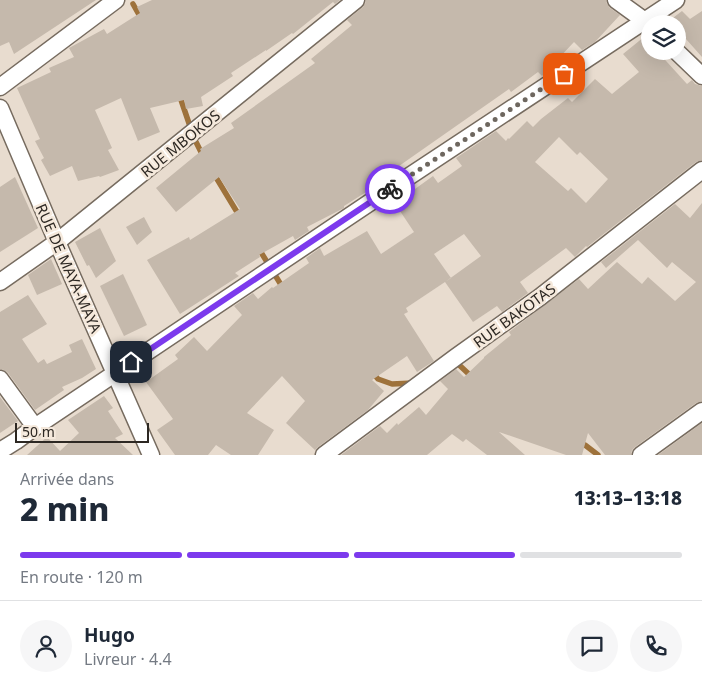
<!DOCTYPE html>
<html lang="fr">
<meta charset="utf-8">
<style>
:root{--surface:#fff;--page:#f6f6f7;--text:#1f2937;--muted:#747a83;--line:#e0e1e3;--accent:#7c3aed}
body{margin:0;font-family:"Noto Sans",sans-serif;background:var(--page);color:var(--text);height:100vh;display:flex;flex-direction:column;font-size:19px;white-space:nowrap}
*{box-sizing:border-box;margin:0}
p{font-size:16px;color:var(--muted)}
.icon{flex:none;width:28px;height:28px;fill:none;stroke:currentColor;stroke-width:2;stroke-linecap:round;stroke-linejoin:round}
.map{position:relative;height:455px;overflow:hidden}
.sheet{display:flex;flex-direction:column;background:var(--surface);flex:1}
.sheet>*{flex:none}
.tools{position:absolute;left:641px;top:15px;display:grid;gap:10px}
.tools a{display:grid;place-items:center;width:45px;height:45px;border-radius:50%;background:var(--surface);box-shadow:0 5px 20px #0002;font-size:25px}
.scale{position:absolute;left:15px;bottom:12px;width:134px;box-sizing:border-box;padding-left:5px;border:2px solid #2d2823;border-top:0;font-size:14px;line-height:18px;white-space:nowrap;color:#2d2823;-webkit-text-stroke:4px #f5e9dc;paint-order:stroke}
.pin{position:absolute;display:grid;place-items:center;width:42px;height:42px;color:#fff;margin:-21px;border-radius:10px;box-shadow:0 2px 8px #0006}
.courier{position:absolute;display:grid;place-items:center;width:50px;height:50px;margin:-25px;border:4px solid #7c3aed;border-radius:50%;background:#fff;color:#222;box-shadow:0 1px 6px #0007}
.head em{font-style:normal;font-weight:800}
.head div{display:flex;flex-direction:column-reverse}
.head{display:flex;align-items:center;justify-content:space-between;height:85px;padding:0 20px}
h1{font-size:32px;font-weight:800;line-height:38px}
.bar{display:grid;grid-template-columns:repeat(4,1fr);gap:8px 5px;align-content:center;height:60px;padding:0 20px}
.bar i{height:6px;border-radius:4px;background:var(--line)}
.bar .selected{background:var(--accent)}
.bar p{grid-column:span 4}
.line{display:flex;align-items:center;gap:12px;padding:0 20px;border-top:1px solid var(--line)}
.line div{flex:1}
.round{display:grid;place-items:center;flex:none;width:52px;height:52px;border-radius:26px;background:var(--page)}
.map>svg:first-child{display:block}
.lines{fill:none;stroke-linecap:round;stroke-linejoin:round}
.stream{stroke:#9e723b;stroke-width:5.5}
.building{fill:#c5b9ac;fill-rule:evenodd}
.street-casing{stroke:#766b5f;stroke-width:19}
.street{stroke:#fff;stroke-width:16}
.done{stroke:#6e675f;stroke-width:5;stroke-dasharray:0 9}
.route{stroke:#7c3aed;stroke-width:6}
.labels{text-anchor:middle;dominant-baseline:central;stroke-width:5;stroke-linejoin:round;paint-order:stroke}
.street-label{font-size:15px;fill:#2d2823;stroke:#f5e9dc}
</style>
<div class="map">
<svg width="702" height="455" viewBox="0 0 702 455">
<rect width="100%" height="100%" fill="#e8dccf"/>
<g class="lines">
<g class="stream">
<path d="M133,4L142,20"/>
<path d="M179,94L194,138L204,158"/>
<path d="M214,174L240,217"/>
<path d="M259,249L283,288"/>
<path d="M454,362H456L473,378"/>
<path d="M372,372L378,379L392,384L413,383"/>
<path d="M578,442L585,445L598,455"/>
</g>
</g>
<g class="building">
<path d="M0,0H96L14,54L9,42L0,46Z"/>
<path d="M152,0H340L335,4L333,2L293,34L292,33L266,51V50L231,73L233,76L201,97L203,106L186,109L184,100L150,108L160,132L138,141L121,98L95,110L112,148L108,150L119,170L100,177L99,176L78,181L72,166L50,176L41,160L44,158L35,141L40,139L17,88L51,72L49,68L74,57L69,48L104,29L107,34L140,13L137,7Z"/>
<path d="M366,0H606L607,4L610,8L620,15L595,42L582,50L574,42L542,76L538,72L511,92L509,89L399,166L401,170L344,206V208L307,227L309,231L295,240L293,236L259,255L260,257L235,273L239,276L180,314L147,260L189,237L190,240L240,209L219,177L176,212L156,188L201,151L200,149L234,128L231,123L315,63L311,59L352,25L347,20L363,7L365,4Z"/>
<path d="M682,11L690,19L702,11V57L678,30V24H672L669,21Z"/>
<path d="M644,37L650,44V51H657L687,84L692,80L695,84L702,86V160L696,162L587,247L586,246L575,257L566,248L520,282L528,293L502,312L497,306L473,322L445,282L481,256L464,234L434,254L451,278L406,308L408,312L404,314L434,361L417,372L407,356L372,380L384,391L368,410L318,447L315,450L286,423L305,401L282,376L247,413L274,430L258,455H231L216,445L208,455H175L157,430L173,419L146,382L178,359L175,355L194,337L207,351L242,315L234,306L253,293L258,299L272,287L273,288L309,263L306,258L320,248L324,256L367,231L381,254L414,232L392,199L413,186L415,189L433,176L438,183L462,166L456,158L496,131L506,141L508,138L509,139L527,121L533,127L541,119L568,98L572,102L595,79L612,94L639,72L623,54ZM559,137L577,155L580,152L608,179L586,203L571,188L568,191L535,162Z"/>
<path d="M15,177L38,228L0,252V187Z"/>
<path d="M702,203V401L696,403L635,447L632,450L631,455H605L588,433L582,455H566L499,432L525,455H487L466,439L463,442L452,434L427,455H341L380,426L387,433L397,423L398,425L419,407L426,415L448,389L440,381L456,369L464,377L484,358V357L511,335L509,332L579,279L588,289L617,262L642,284L648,277L675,301L696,282L672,262L667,268L638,240L606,268L601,262L675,204L690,218Z"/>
<path d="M144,217L152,232L137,245L126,227Z"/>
<path d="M100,228L116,261L96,278L89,265L87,266L75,242Z"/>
<path d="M51,259L62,284L37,295L28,275Z"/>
<path d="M123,274L147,325L124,336L100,286Z"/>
<path d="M28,295L47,324L22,339L38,363L44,359L47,364L72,352L69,345L82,339L96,369L82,378L62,387L64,390L35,410L8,373L4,370L0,369V312Z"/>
<path d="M104,396L113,408L108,411L123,434L115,438L133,455H27L47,437L60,451L79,433L68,420Z"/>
<path d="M0,397L18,421L0,433Z"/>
<path d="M702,423V455H658Z"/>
</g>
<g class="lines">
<defs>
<g id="street">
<path d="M616,0L645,21L650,26"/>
<path d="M676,51L702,76"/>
<path d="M0,87L116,0"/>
<path d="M0,108L57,242L151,455"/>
<path d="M0,282L57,242L356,0"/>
<path d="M0,379L35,427"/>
<path d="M0,451L16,441L35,427L387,191L676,0"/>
<path d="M324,455L456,357L540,297L702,170"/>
<path d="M641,455L702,411"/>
</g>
</defs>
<use href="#street" class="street-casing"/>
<use href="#street" class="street"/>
</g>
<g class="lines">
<path class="done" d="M390,189L564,74"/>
<path class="route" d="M131,362L390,189"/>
</g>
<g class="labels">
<g class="street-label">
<text transform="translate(180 143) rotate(-39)">RUE MBOKOS</text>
<text transform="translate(69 268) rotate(66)">RUE DE MAYA-MAYA</text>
<text transform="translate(514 315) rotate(-36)">RUE BAKOTAS</text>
</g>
</g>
</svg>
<div class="tools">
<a><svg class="icon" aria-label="layers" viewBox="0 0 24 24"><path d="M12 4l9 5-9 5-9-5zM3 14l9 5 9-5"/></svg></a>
</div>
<div class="scale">50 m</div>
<div class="pin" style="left:564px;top:74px;background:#ea580c"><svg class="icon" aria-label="bag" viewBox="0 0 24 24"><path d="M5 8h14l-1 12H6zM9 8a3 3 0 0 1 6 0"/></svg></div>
<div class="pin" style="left:131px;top:362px;background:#1f2937"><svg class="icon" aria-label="home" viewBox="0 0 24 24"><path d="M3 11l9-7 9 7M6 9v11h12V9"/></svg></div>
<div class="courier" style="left:390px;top:189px"><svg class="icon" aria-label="bike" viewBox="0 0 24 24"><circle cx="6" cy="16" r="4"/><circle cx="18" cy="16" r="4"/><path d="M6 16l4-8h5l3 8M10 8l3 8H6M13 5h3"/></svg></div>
</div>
<section class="sheet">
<div class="head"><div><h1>2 min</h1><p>Arrivée dans</p></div><em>13:13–13:18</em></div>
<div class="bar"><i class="selected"></i><i class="selected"></i><i class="selected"></i><i></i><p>En route · 120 m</p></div>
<div class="line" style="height:90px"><a class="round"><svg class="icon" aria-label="person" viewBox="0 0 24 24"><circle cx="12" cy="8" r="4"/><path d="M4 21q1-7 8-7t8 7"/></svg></a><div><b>Hugo</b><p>Livreur · 4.4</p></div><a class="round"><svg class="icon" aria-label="chat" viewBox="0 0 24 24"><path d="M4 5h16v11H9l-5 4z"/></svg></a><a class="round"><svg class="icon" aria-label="phone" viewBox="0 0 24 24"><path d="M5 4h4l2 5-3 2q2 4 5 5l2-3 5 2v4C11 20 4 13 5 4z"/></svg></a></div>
</section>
